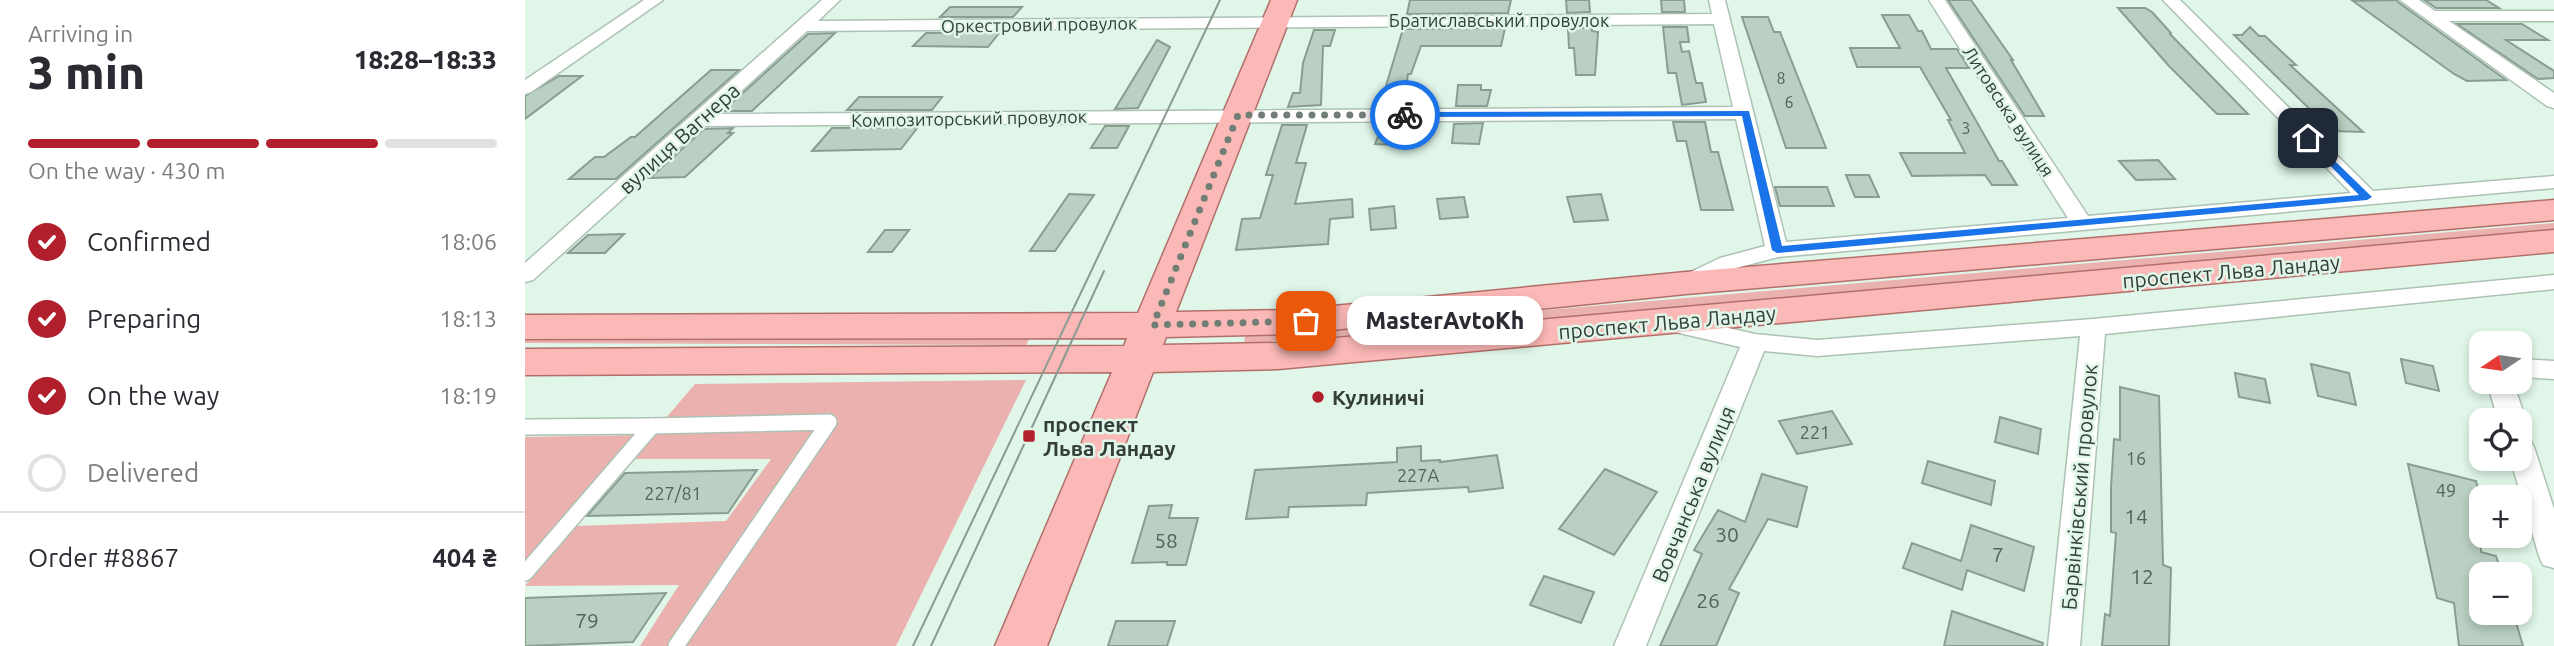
<!DOCTYPE html>
<meta charset="utf-8">
<style>
:root{--surface:#fff;--page:#f2f2f3;--text:#2b2b33;--muted:#7c7c81;--line:#e1e1e2;--accent:#b11e2c}
body{margin:0;font-family:Ubuntu,sans-serif;background:var(--page);color:var(--text);height:100vh;display:flex;flex-direction:column;font-size:26px;white-space:nowrap}
*{box-sizing:border-box;margin:0}
p{font-size:23px;color:var(--muted)}
.icon{flex:none;width:38px;height:38px;fill:none;stroke:currentColor;stroke-width:2;stroke-linecap:round;stroke-linejoin:round}
.map{position:relative;flex:1;overflow:hidden}
.side{display:flex;flex-direction:column;background:var(--surface);width:525px}
.side>*{flex:none}
.needle{width:46px;rotate:257deg}
.fabs{position:absolute;left:1944px;top:331px;display:grid;gap:14px}
.fabs a{display:grid;place-items:center;width:63px;height:63px;border-radius:14px;background:var(--surface);box-shadow:0 4px 10px #0003;font-size:35px}
.pin{position:absolute;display:grid;place-items:center;width:60px;height:60px;color:#fff;margin:-30px;border-radius:14px;box-shadow:0 4px 10px #0006}
.courier{position:absolute;display:grid;place-items:center;width:70px;height:70px;margin:-35px;border:5px solid #1a73e8;border-radius:50%;background:#fff;color:#222;box-shadow:0 2px 9px #0007}
.bubble{position:absolute;height:49px;border-radius:21px;background:var(--surface);box-shadow:0 4px 10px #0003;font-size:23px;font-weight:800;line-height:49px;text-align:center}
.headline em{font-style:normal;font-weight:800}
.headline div{display:flex;flex-direction:column-reverse}
.headline{display:flex;align-items:center;justify-content:space-between;height:119px;padding:0 28px}
h1{font-size:46px;font-weight:800;line-height:52px}
.bar{display:grid;grid-template-columns:repeat(4,1fr);gap:10px 7px;align-content:center;height:84px;padding:0 28px}
.bar i{height:9px;border-radius:5px;background:var(--line)}
.bar .on{background:var(--accent)}
.bar p{grid-column:span 4}
.line{display:flex;align-items:center;gap:18px;padding:0 28px;border-top:2px solid var(--line)}
.line div{flex:1}
ol{padding:0 28px;list-style:none}
li{display:flex;align-items:center;gap:21px;height:77px}
li p{margin-inline-start:auto}
li .icon{padding:7px;border-radius:50%;background:var(--accent);color:#fff;stroke-width:4}
li:last-child{color:var(--muted)}
li i{width:38px;height:38px;border:4px solid var(--line);border-radius:50%}
main{display:flex;flex:1;min-height:0}
.map>svg:first-child{display:block}
.green{fill:#ebb1ae}
.building{fill:#bad0c2;stroke:#899e91;stroke-width:2}
.lines{fill:none;stroke-linecap:round;stroke-linejoin:round}
.service-casing{stroke:#adc2b4;stroke-width:18}
.minor-casing{stroke:#adc2b4;stroke-width:3}
.primary-casing{stroke:#b26f6a;stroke-width:3}
.service{stroke:#fff;stroke-width:15}
.minor{fill:#fff;fill-rule:evenodd}
.primary{fill:#fab8b6;fill-rule:evenodd}
.tram{stroke:#8b9b91;stroke-width:2}
.route{fill:#1a73e8}
.done{stroke:#717e76;stroke-width:7;stroke-dasharray:0 12.6}
.poi-dot{fill:#b11e2c;stroke:#e0f6e8;stroke-width:2.5}
.labels{text-anchor:middle;dominant-baseline:central;stroke-width:5;stroke-linejoin:round;paint-order:stroke}
.far-number-label{font-size:16px;fill:#56625b}
.far-street-label{font-size:18px;fill:#353e39;stroke:#e0f6e8}
.number-label{font-size:18px;fill:#56625b}
.street-label{font-size:21px;fill:#353e39;stroke:#e0f6e8}
.poi-label{font-size:21px;font-weight:bold;fill:#353e39;stroke:#e0f6e8;text-anchor:start}
.near-number-label{font-size:21px;fill:#56625b}
</style>
<main>
<section class="side">
<div class="headline"><div><h1>3 min</h1><p>Arriving in</p></div><em>18:28–18:33</em></div>
<div class="bar"><i class="on"></i><i class="on"></i><i class="on"></i><i></i><p>On the way · 430 m</p></div>
<ol>
<li><svg class="icon" aria-label="check" viewBox="0 0 24 24"><path d="M5 12l5 5 9-10"/></svg>Confirmed<p>18:06</p></li>
<li><svg class="icon" aria-label="check" viewBox="0 0 24 24"><path d="M5 12l5 5 9-10"/></svg>Preparing<p>18:13</p></li>
<li><svg class="icon" aria-label="check" viewBox="0 0 24 24"><path d="M5 12l5 5 9-10"/></svg>On the way<p>18:19</p></li>
<li><i></i>Delivered</li>
</ol>
<div class="line" style="height:91px"><div>Order #8867</div><b>404 ₴</b></div>
</section>
<div class="map">
<svg width="2029" height="646" viewBox="0 0 2029 646">
<rect width="100%" height="100%" fill="#e0f6e8"/>
<g class="green">
<path d="M2029,223V230L1558,274L719,344L720,336Z"/>
<path d="M0,333L506,335L501,345L0,343Z"/>
<path d="M501,380L371,646H115L154,585L0,586L49,526L201,521L246,459H106L170,384Z"/>
<path d="M112,435L0,562V437Z"/>
</g>
<g class="building">
<path d="M885,0H986L983,13L882,14Z"/>
<path d="M1041,0H1064L1065,12L1042,13Z"/>
<path d="M1136,0H1159L1160,12H1137Z"/>
<path d="M1423,0H1446L1488,60H1486L1519,116H1500Z"/>
<path d="M1872,0L1873,2L1981,80L1942,81L1929,74L1828,1Z"/>
<path d="M1899,0H1961L1974,8H1911Z"/>
<path d="M425,7H497L488,17H415Z"/>
<path d="M1593,8H1620L1627,12L1646,33L1645,34L1723,114H1692L1644,66Z"/>
<path d="M1357,15H1384L1393,31H1397L1406,49H1432L1444,68H1421L1474,161H1477L1492,185H1467L1460,175L1387,176L1375,153H1440L1423,120H1426L1395,67H1332L1325,48H1375Z"/>
<path d="M1217,17H1243L1249,32H1255L1301,148H1261Z"/>
<path d="M1932,24H1997L2023,40H1981L2029,71V78L2013,79Z"/>
<path d="M1138,27H1162L1164,42H1155L1157,52L1164,51L1171,83H1177L1181,102L1157,105L1151,73H1143Z"/>
<path d="M1725,27L1734,36H1740L1771,65H1765L1838,132L1807,131L1709,35H1717Z"/>
<path d="M980,28L976,46H896L886,74H883L878,107H865L869,96H858L878,29Z"/>
<path d="M1043,28H1067V31L1073,32L1070,75H1051L1049,48H1044Z"/>
<path d="M789,30H810L805,46H798L796,105L763,107L768,93H775L778,63Z"/>
<path d="M475,32L463,47L388,46L401,33Z"/>
<path d="M310,33L227,111H198L283,34Z"/>
<path d="M632,40L645,47L613,108L590,109Z"/>
<path d="M186,70H214L91,179H44L70,157H79L106,137H110Z"/>
<path d="M34,76H57L0,119V96Z"/>
<path d="M933,85H956V90H966L962,106H931Z"/>
<path d="M334,97H417L407,110H322Z"/>
<path d="M1148,122H1180L1186,152H1193L1208,210H1176L1161,141H1152Z"/>
<path d="M958,123L954,144L927,143L929,124Z"/>
<path d="M858,124H876L873,145L850,144Z"/>
<path d="M757,125H782L771,163H781L770,204L827,199L828,217L805,219L803,244L711,250L717,219L735,218L748,175H741Z"/>
<path d="M580,126H604L592,148H566Z"/>
<path d="M393,127L376,149L287,151L307,128Z"/>
<path d="M208,128L203,133H208L160,177L125,178L179,129Z"/>
<path d="M1633,160L1650,179L1611,180L1594,161Z"/>
<path d="M1321,175H1344L1354,197H1330Z"/>
<path d="M1250,187H1302L1309,206H1255Z"/>
<path d="M544,194L569,195L530,251H505Z"/>
<path d="M1076,194L1083,220L1049,222L1042,197Z"/>
<path d="M939,197L943,217L915,219L912,199Z"/>
<path d="M869,206L871,228L846,230L844,209Z"/>
<path d="M360,230H384L367,252H343Z"/>
<path d="M99,234L80,253H43L63,235Z"/>
<path d="M1876,359L1908,366L1914,391L1881,383Z"/>
<path d="M1786,364L1824,373L1831,405L1793,396Z"/>
<path d="M1710,373L1740,379L1745,403L1714,397Z"/>
<path d="M1595,387L1634,396L1638,565L1646,568L1644,646H1577L1580,614L1585,616L1591,533L1586,532V488L1589,439L1595,440Z"/>
<path d="M1307,411L1327,444L1272,454L1254,421Z"/>
<path d="M1475,417L1516,429L1513,454L1470,442Z"/>
<path d="M896,446V461L915,460V462L972,455L978,488L944,492L943,487L842,493L841,505L764,507L763,517L721,519L730,470L872,462V448Z"/>
<path d="M1403,461L1470,481L1466,505L1397,483Z"/>
<path d="M1883,464L1951,481L1956,500V552L1971,556L1977,574H1956V612H1988L1998,646H1934L1929,603L1912,598Z"/>
<path d="M1080,469L1132,492L1089,555L1034,529Z"/>
<path d="M232,470L203,513L62,516L100,473Z"/>
<path d="M1237,474L1282,487L1272,527L1243,519L1204,589L1214,593L1191,646H1135L1177,554L1169,550L1193,510L1220,522Z"/>
<path d="M647,505L644,518H673L661,565H642V562L607,563L624,506Z"/>
<path d="M1446,525L1509,547L1499,591L1442,570L1437,590L1378,568L1387,543L1436,561Z"/>
<path d="M1019,576L1069,592L1056,623L1005,605Z"/>
<path d="M141,593L108,642L0,646V598Z"/>
<path d="M1427,611L1518,643L1517,646H1419Z"/>
<path d="M591,621H650L642,646H583Z"/>
</g>
<g class="lines">
<defs>
<g id="service">
<path d="M127,426L304,422L151,646"/>
<path d="M0,427L127,426L0,573"/>
</g>
<g id="minor">
<path d="M119,0H138L6,92L0,94V80Z"/>
<path d="M297,0H315L293,21L1187,14L1184,0H1200L1261,242L1543,218L1404,0H1420L1563,216L1826,193L1638,0H1655L1848,191L2029,176V188L1253,257L1211,268L1161,290L1153,288L1149,283L1153,278L1195,258L1240,246L1211,119L178,126L8,280L0,282V263ZM1189,24L1208,107L191,114L282,31Z"/>
<path d="M1875,0H1894L1910,11H2029V21H1924L2029,93V108L2022,106Z"/>
<path d="M2029,275V289L1580,334L1555,646H1523L1555,336L1292,356L1239,351L1121,646H1089L1215,347L1137,329L1134,323L1137,317L1146,315L1230,334L1292,340L1568,319Z"/>
<path d="M1995,359L2029,361V379L1995,377Z"/>
<path d="M1962,382H1988L2001,420L1997,427L1995,420H1973Z"/>
<path d="M1995,437L2005,440L2009,447L2029,509V568L2018,565L2014,556L1985,458H1995Z"/>
</g>
<path id="primary" d="M746,0H772L651,312L767,310L1161,272L2029,200V220L1161,294L767,334L641,337L638,345L753,343L2029,230V252L753,369L628,372L522,646H470L587,372L0,375V349L599,346L602,338L0,339V315L613,313Z"/>
</defs>
<use href="#service" class="service-casing"/>
<use href="#minor" class="minor-casing"/>
<use href="#primary" class="primary-casing"/>
<use href="#service" class="service"/>
<use href="#minor" class="minor"/>
<use href="#primary" class="primary"/>
<g class="tram">
<path d="M388,646L695,0"/>
<path d="M406,646L579,271"/>
</g>
</g>
<path class="route" d="M1224,111L1257,246L1834,195L1780,140L1779,138L1783,135L1847,197L1842,200L1252,253L1247,250L1217,116L880,117L875,115L880,112Z"/>
<g class="lines">
<path class="done" d="M781,321L628,325L713,115H880"/>
</g>
<g class="poi-dot">
<circle cx="793" cy="397" r="7"/>
<rect x="497" y="429" width="14" height="14" rx="3.5"/>
</g>
<g class="labels">
<g class="far-number-label">
<text x="1256" y="78">8</text>
<text x="1264" y="102">6</text>
<text x="1441" y="128">3</text>
</g>
<g class="far-street-label">
<text x="974" y="20">Братиславський провулок</text>
<text transform="translate(514 24) rotate(-1)">Оркестровий провулок</text>
<text transform="translate(1484 111) rotate(57)">Литовська вулиця</text>
<text transform="translate(444 118) rotate(-1)">Композиторський провулок</text>
</g>
<g class="number-label">
<text x="1290" y="432">221</text>
<text x="1611" y="458">16</text>
<text x="893" y="475">227А</text>
<text x="1921" y="490">49</text>
<text x="148" y="493">227/81</text>
</g>
<g class="street-label">
<text transform="translate(154 138) rotate(-42)">вулиця Вагнера</text>
<text transform="translate(1706 271) rotate(-5)">проспект Льва Ландау</text>
<text transform="translate(1142 322) rotate(-5)">проспект Льва Ландау</text>
<text transform="translate(1554 487) rotate(-85)">Барвінківський провулок</text>
<text transform="translate(1168 494) rotate(-68)">Вовчанська вулиця</text>
</g>
<g class="poi-label">
<text x="807" y="397">Кулиничі</text>
<text x="518" y="424">проспект<tspan x="518" dy="24">Льва Ландау</tspan></text>
</g>
<g class="near-number-label">
<text x="1611" y="516">14</text>
<text x="1202" y="534">30</text>
<text x="641" y="540">58</text>
<text x="1473" y="554">7</text>
<text x="1617" y="576">12</text>
<text x="1183" y="600">26</text>
<text x="62" y="620">79</text>
</g>
</g>
</svg>
<div class="fabs">
<a><svg class="needle" viewBox="-14 -14 28 28"><path d="M0-13l5 13h-10z" fill="#e53935"/><path d="M0 13l5-13h-10z" fill="#7c7c81"/></svg></a>
<a><svg class="icon" aria-label="locate" viewBox="0 0 24 24"><circle cx="12" cy="12" r="6"/><path d="M12 2v4M12 18v4M2 12h4M18 12h4"/></svg></a>
<a>+</a>
<a>−</a>
</div>
<div class="pin" style="left:781px;top:321px;background:#ea580c"><svg class="icon" aria-label="bag" viewBox="0 0 24 24"><path d="M5 8h14l-1 12H6zM9 8a3 3 0 0 1 6 0"/></svg></div>
<div class="pin" style="left:1783px;top:138px;background:#1f2937"><svg class="icon" aria-label="home" viewBox="0 0 24 24"><path d="M3 11l9-7 9 7M6 9v11h12V9"/></svg></div>
<div class="courier" style="left:880px;top:115px"><svg class="icon" aria-label="bike" viewBox="0 0 24 24"><circle cx="6" cy="16" r="4"/><circle cx="18" cy="16" r="4"/><path d="M6 16l4-8h5l3 8M10 8l3 8H6M13 5h3"/></svg></div>
<div class="bubble" style="left:822px;top:296px;width:196px">MasterAvtoKh</div>
</div>
</main>
